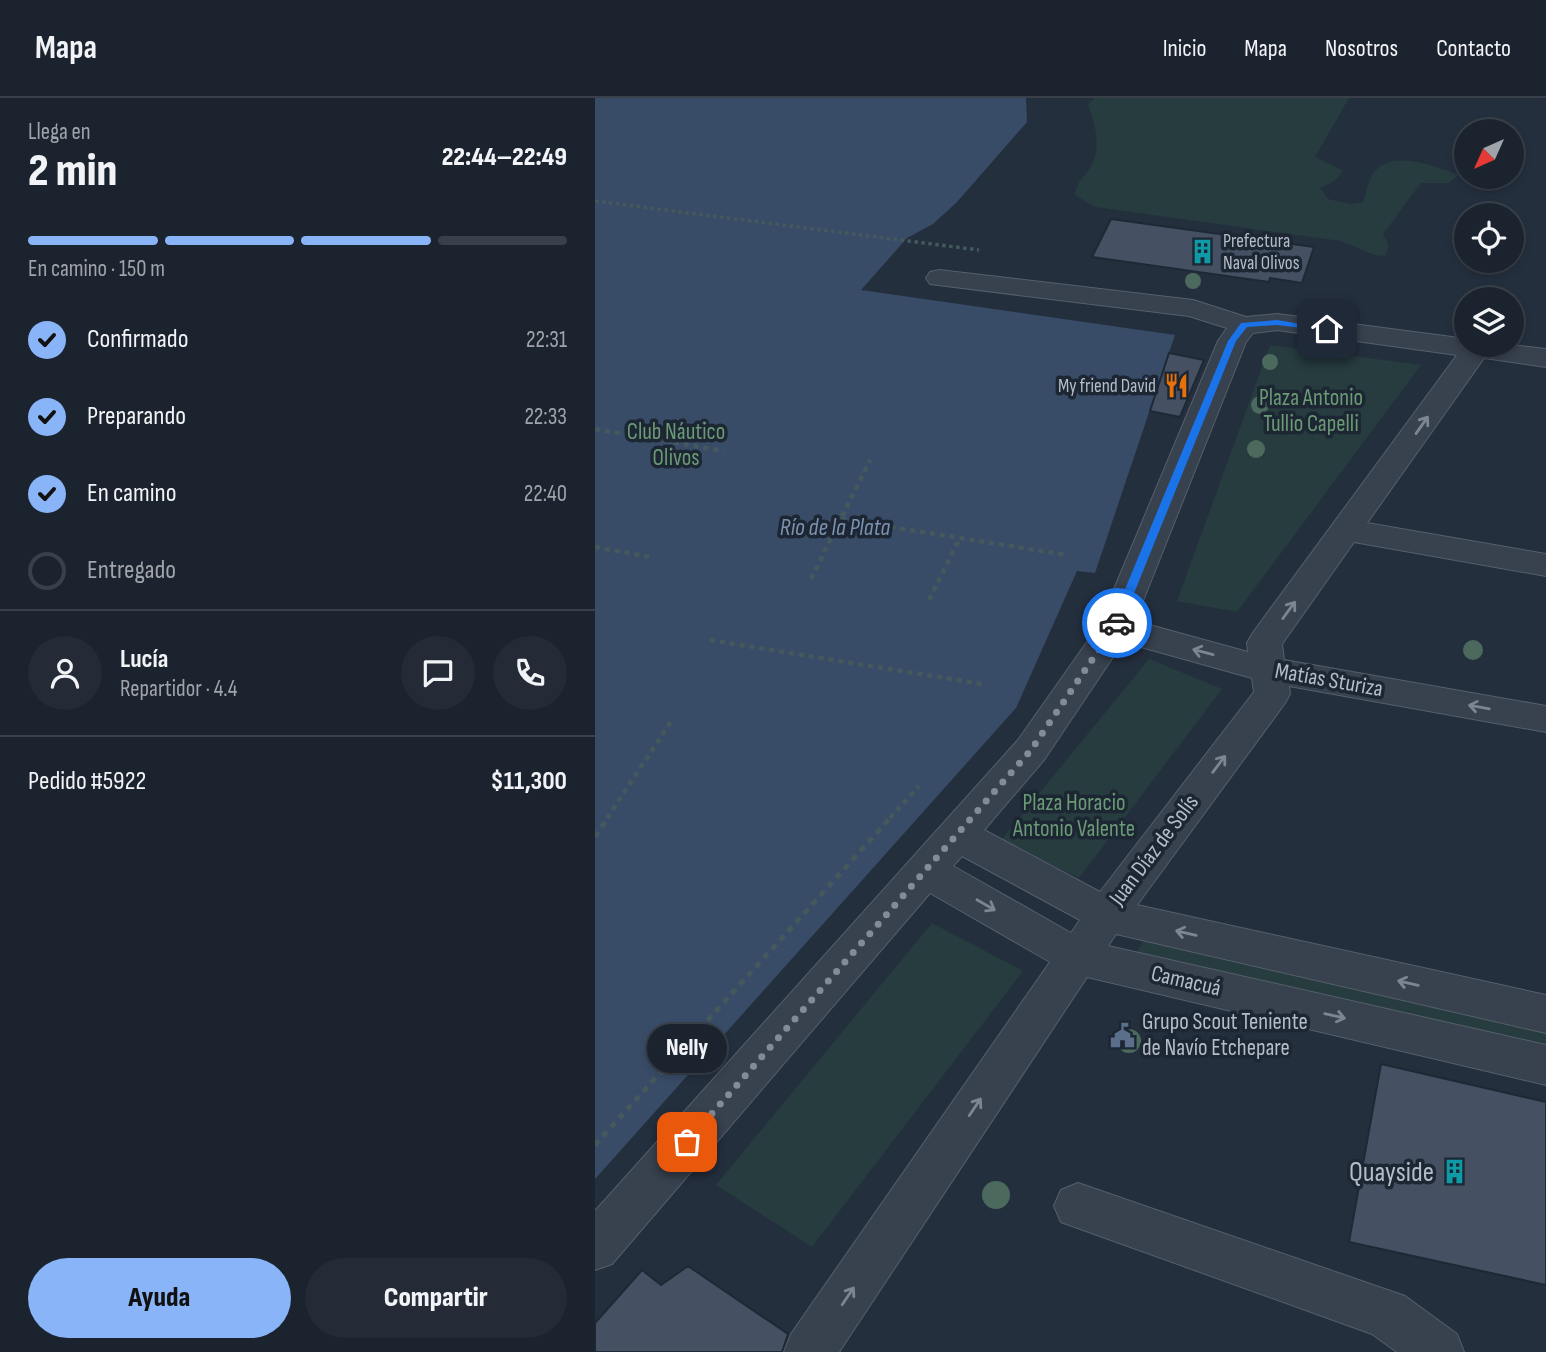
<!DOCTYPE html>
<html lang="es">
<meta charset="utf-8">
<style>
:root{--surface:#1b232e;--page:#242b36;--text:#f1f3f6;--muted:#a0a4aa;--line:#39404a;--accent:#8ab4f8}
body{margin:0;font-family:"Sofia Sans Condensed",sans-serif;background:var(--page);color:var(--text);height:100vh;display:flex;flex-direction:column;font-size:26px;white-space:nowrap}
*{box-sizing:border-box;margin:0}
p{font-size:23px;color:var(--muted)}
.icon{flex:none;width:38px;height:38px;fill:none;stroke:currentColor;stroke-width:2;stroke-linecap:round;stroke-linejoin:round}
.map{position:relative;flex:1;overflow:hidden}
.side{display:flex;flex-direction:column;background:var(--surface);width:595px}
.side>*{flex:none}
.needle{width:46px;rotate:225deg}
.tools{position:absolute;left:859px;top:21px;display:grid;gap:14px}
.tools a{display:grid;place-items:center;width:70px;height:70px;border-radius:50%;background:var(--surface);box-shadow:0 4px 10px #0003,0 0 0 2px var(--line);font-size:35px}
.pin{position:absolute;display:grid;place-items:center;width:60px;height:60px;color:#fff;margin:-30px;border-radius:14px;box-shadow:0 4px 10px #0006}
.courier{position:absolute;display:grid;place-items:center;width:70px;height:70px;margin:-35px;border:5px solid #1a73e8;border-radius:50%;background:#fff;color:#222;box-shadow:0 2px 9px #0007}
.bubble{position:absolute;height:49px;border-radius:24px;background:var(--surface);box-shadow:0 4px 10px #0003,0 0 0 2px var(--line);font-size:23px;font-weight:800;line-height:49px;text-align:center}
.head em{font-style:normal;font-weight:800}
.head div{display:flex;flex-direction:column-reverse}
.head{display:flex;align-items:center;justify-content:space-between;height:119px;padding:0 28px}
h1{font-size:46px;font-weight:800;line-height:52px}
.bar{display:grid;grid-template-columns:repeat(4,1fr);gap:10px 7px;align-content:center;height:84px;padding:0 28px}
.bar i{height:9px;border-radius:5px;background:var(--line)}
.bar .current{background:var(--accent)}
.bar p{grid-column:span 4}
.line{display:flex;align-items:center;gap:18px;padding:0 28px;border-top:2px solid var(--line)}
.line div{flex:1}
.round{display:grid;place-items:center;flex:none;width:74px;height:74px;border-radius:37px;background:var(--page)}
ol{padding:0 28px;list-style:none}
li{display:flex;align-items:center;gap:21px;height:77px}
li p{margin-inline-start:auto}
li .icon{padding:7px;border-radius:50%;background:var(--accent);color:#111;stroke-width:4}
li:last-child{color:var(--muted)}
li i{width:38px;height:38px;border:4px solid var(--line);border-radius:50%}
.button{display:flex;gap:14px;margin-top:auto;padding:14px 28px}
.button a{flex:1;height:80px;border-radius:42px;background:var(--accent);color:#111;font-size:28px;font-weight:800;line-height:80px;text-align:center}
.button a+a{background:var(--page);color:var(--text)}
header{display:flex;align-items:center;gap:42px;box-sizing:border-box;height:98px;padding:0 35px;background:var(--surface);border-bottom:2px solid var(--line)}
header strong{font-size:33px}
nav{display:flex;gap:38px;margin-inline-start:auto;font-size:24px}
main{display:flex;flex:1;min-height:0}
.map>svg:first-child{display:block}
.green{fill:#263c3f}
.water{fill:#394c67}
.building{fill:#455162;stroke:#1f2835;stroke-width:2}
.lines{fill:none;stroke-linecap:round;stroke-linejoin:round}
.minor-casing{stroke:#565f6c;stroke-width:2}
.path-far2{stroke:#44595c;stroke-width:3.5;stroke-dasharray:3.5 3.5;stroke-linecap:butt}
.path-far1{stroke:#44595c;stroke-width:4.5;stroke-dasharray:5 5;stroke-linecap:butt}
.path{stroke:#44595c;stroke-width:5;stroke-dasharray:6 6;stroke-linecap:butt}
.minor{fill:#38414e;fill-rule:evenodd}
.tree{fill:#4b6a5d}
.oneway{stroke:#7c8592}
.route{fill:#1a73e8}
.done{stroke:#828b98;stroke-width:7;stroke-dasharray:0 12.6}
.labels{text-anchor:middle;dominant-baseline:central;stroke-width:7;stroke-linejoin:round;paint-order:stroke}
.far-poi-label{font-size:19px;fill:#b4bcc9;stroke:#1d2633;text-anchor:start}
.park-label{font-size:23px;fill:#6b9a76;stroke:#1d2633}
.street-label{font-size:23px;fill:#b4bcc9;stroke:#1d2633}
.poi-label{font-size:23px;fill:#b4bcc9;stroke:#1d2633;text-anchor:start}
.water-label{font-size:24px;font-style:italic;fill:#7c92b1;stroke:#1d2633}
.near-poi-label{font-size:28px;fill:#b4bcc9;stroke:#1d2633;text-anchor:end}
</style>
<header>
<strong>Mapa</strong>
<nav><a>Inicio</a><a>Mapa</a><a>Nosotros</a><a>Contacto</a></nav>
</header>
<main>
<section class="side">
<div class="head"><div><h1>2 min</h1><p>Llega en</p></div><em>22:44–22:49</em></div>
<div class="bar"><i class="current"></i><i class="current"></i><i class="current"></i><i></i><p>En camino · 150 m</p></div>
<ol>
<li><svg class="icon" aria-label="check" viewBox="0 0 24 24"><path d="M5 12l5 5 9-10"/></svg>Confirmado<p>22:31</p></li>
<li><svg class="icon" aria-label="check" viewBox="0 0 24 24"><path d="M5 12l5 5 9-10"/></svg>Preparando<p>22:33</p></li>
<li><svg class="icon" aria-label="check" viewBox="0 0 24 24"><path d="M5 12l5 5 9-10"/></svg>En camino<p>22:40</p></li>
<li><i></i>Entregado</li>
</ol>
<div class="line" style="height:126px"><a class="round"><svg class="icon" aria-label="person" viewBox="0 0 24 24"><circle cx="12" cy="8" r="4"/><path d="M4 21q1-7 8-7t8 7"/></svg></a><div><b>Lucía</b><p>Repartidor · 4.4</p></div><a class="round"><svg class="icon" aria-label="chat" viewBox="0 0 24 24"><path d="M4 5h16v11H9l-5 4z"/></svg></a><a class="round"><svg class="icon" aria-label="phone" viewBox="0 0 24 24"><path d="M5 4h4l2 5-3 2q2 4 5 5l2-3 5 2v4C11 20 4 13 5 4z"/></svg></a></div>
<div class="line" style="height:91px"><div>Pedido #5922</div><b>$11,300</b></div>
<div class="button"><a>Ayuda</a><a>Compartir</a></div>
</section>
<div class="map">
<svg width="951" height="1254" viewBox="0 0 951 1254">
<rect width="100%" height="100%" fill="#242f3e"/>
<g class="green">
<path d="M499,0H754L720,59L748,73L740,83L725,90L733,101L755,106L768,104C772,93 773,81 780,73C800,51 841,69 864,77L854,85H826L788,136L794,148L790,158L779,157L746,143L500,109L480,97C483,80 489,81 496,68C507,50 500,25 493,7Z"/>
<path d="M675,247L826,267L642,514L582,503Z"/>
<path d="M554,561L627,591L484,780L406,742Z"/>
<path d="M337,825L428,873L217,1149L121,1087Z"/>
<path d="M551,839L951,928V957L537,862Z"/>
</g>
<path class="water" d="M0,0H431L432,24L362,104L338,126L312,140L266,192L580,237L500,475L482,473L421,610L0,1081Z"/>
<g class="building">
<path d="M516,121L719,149L707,185L675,180L674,184L497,159Z"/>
<path d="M574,255L609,262L585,319L555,313Z"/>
<path d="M786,966L951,1004V1187L754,1144Z"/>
<path d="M93,1168L193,1236L187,1254H0V1225L47,1172L66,1187Z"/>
</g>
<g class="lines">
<defs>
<g id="minor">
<path d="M344,172L598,202L651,219L682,216L872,241V247H916L951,251V269L889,260L772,425L951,456V478L759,444L687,546L689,562L951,608V634L694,588L695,596L690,605L542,807L951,897V935L521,836L513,848L951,947V987L492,879L244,1254H189L196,1236L455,864L335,795L17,1166L0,1172V1113L423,642L504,527L623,243L632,230L594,218L335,186L331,180L335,174ZM682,232L862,257L657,536L652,545L653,554L540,523L651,244L658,235ZM528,544L657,580L659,594L505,794L389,732L449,662ZM367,758L485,822L476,835L358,768Z"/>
<path d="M483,1085L810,1198L862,1236L869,1254H802L777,1236L466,1124L459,1108L466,1092Z"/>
</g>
</defs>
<use href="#minor" class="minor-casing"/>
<path class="path-far2" d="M0,103L384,152"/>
<g class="path-far1">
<path d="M0,331L129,353"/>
<path d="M246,421L472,457"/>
<path d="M0,449L55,459"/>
<path d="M216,481L275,362"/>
<path d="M334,502L365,440"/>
<path d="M115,542L387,586"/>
<path d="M12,720L77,622"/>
<path d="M295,720L324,688"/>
</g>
<g class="path">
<path d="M0,739L14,718"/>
<path d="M0,1047L297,718"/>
</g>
<use href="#minor" class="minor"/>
</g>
<g class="tree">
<circle cx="598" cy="183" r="8"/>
<circle cx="675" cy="264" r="8"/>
<circle cx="665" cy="307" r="9"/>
<circle cx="661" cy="351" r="9"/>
<circle cx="878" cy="552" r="10"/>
<circle cx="534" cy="943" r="12"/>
<circle cx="401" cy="1097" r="14"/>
</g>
<defs><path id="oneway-shaft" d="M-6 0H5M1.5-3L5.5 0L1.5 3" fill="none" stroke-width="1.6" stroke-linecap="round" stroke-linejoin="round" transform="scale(1.75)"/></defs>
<g class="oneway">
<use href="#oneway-shaft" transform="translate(827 327) rotate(-55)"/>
<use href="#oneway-shaft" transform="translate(694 512) rotate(-54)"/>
<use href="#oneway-shaft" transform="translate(608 554) rotate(-165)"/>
<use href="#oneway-shaft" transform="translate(884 609) rotate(-170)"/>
<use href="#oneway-shaft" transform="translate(624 666) rotate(-53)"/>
<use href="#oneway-shaft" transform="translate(391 807) rotate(30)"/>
<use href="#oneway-shaft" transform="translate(591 835) rotate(-167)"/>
<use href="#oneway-shaft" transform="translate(813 885) rotate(-167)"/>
<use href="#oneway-shaft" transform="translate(740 918) rotate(13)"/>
<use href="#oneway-shaft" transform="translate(380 1009) rotate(-56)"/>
<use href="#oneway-shaft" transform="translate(253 1198) rotate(-56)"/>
</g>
<path class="route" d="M682,222L736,231L732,233L682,227L652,229L641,243L527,525L518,528L516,525L633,243L646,225Z"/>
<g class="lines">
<path class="done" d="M92,1044L436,652L522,525"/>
</g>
<defs>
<symbol id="building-bare" viewBox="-9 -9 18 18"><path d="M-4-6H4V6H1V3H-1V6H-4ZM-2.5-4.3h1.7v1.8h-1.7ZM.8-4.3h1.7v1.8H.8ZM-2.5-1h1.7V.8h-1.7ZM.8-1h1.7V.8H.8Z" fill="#0f9aa8" stroke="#1d2633" stroke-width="2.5" paint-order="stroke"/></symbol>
<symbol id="restaurant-bare" viewBox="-9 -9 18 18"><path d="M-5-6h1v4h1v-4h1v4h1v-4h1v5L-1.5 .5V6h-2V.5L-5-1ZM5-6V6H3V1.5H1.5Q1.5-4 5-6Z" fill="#e8710a" stroke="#1d2633" stroke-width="2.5" paint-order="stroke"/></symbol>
<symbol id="civic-bare" viewBox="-9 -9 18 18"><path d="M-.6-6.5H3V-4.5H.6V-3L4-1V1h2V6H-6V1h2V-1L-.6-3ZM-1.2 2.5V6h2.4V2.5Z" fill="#5c6f8a" stroke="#1d2633" stroke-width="2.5" paint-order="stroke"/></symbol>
</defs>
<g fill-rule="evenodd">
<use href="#building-bare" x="590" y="136" width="35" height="35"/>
<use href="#restaurant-bare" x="564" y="270" width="35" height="35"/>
<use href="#civic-bare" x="510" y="920" width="35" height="35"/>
<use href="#building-bare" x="842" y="1056" width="35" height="35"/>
</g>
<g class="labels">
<g class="far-poi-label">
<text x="628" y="143">Prefectura<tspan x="628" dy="22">Naval Olivos</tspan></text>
<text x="561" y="288" text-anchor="end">My friend David</text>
</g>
<g class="park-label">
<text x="716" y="300">Plaza Antonio<tspan x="716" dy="26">Tullio Capelli</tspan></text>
<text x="81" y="334">Club Náutico<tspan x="81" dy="26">Olivos</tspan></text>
<text x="479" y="705">Plaza Horacio<tspan x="479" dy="26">Antonio Valente</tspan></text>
</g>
<g class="street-label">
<text transform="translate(734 582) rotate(10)">Matías Sturiza</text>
<text transform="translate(559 752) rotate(-53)">Juan Díaz de Solís</text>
<text transform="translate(591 883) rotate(13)">Camacuá</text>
</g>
<g class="poi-label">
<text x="547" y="924">Grupo Scout Teniente<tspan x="547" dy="26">de Navío Etchepare</tspan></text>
</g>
<g class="water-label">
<text x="240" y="429">Río de la Plata</text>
</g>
<g class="near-poi-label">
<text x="839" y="1074">Quayside</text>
</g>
</g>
</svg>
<div class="tools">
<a><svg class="needle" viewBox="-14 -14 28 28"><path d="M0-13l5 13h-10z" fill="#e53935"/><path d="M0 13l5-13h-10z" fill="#a0a4aa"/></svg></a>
<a><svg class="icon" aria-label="locate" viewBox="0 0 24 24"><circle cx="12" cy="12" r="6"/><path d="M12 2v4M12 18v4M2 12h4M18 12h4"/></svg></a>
<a><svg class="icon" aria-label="layers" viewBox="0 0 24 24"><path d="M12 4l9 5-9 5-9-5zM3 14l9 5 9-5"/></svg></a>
</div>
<div class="pin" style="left:92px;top:1044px;background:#ea580c"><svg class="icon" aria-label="bag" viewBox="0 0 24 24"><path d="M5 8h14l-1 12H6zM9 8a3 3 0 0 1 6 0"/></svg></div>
<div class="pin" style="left:732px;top:231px;background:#1f2937"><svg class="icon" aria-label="home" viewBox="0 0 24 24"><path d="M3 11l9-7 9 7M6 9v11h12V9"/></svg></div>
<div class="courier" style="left:522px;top:525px"><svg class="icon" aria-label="car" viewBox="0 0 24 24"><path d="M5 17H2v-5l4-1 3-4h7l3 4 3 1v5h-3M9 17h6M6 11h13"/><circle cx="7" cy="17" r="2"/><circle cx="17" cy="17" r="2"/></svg></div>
<div class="bubble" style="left:52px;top:926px;width:80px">Nelly</div>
</div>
</main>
